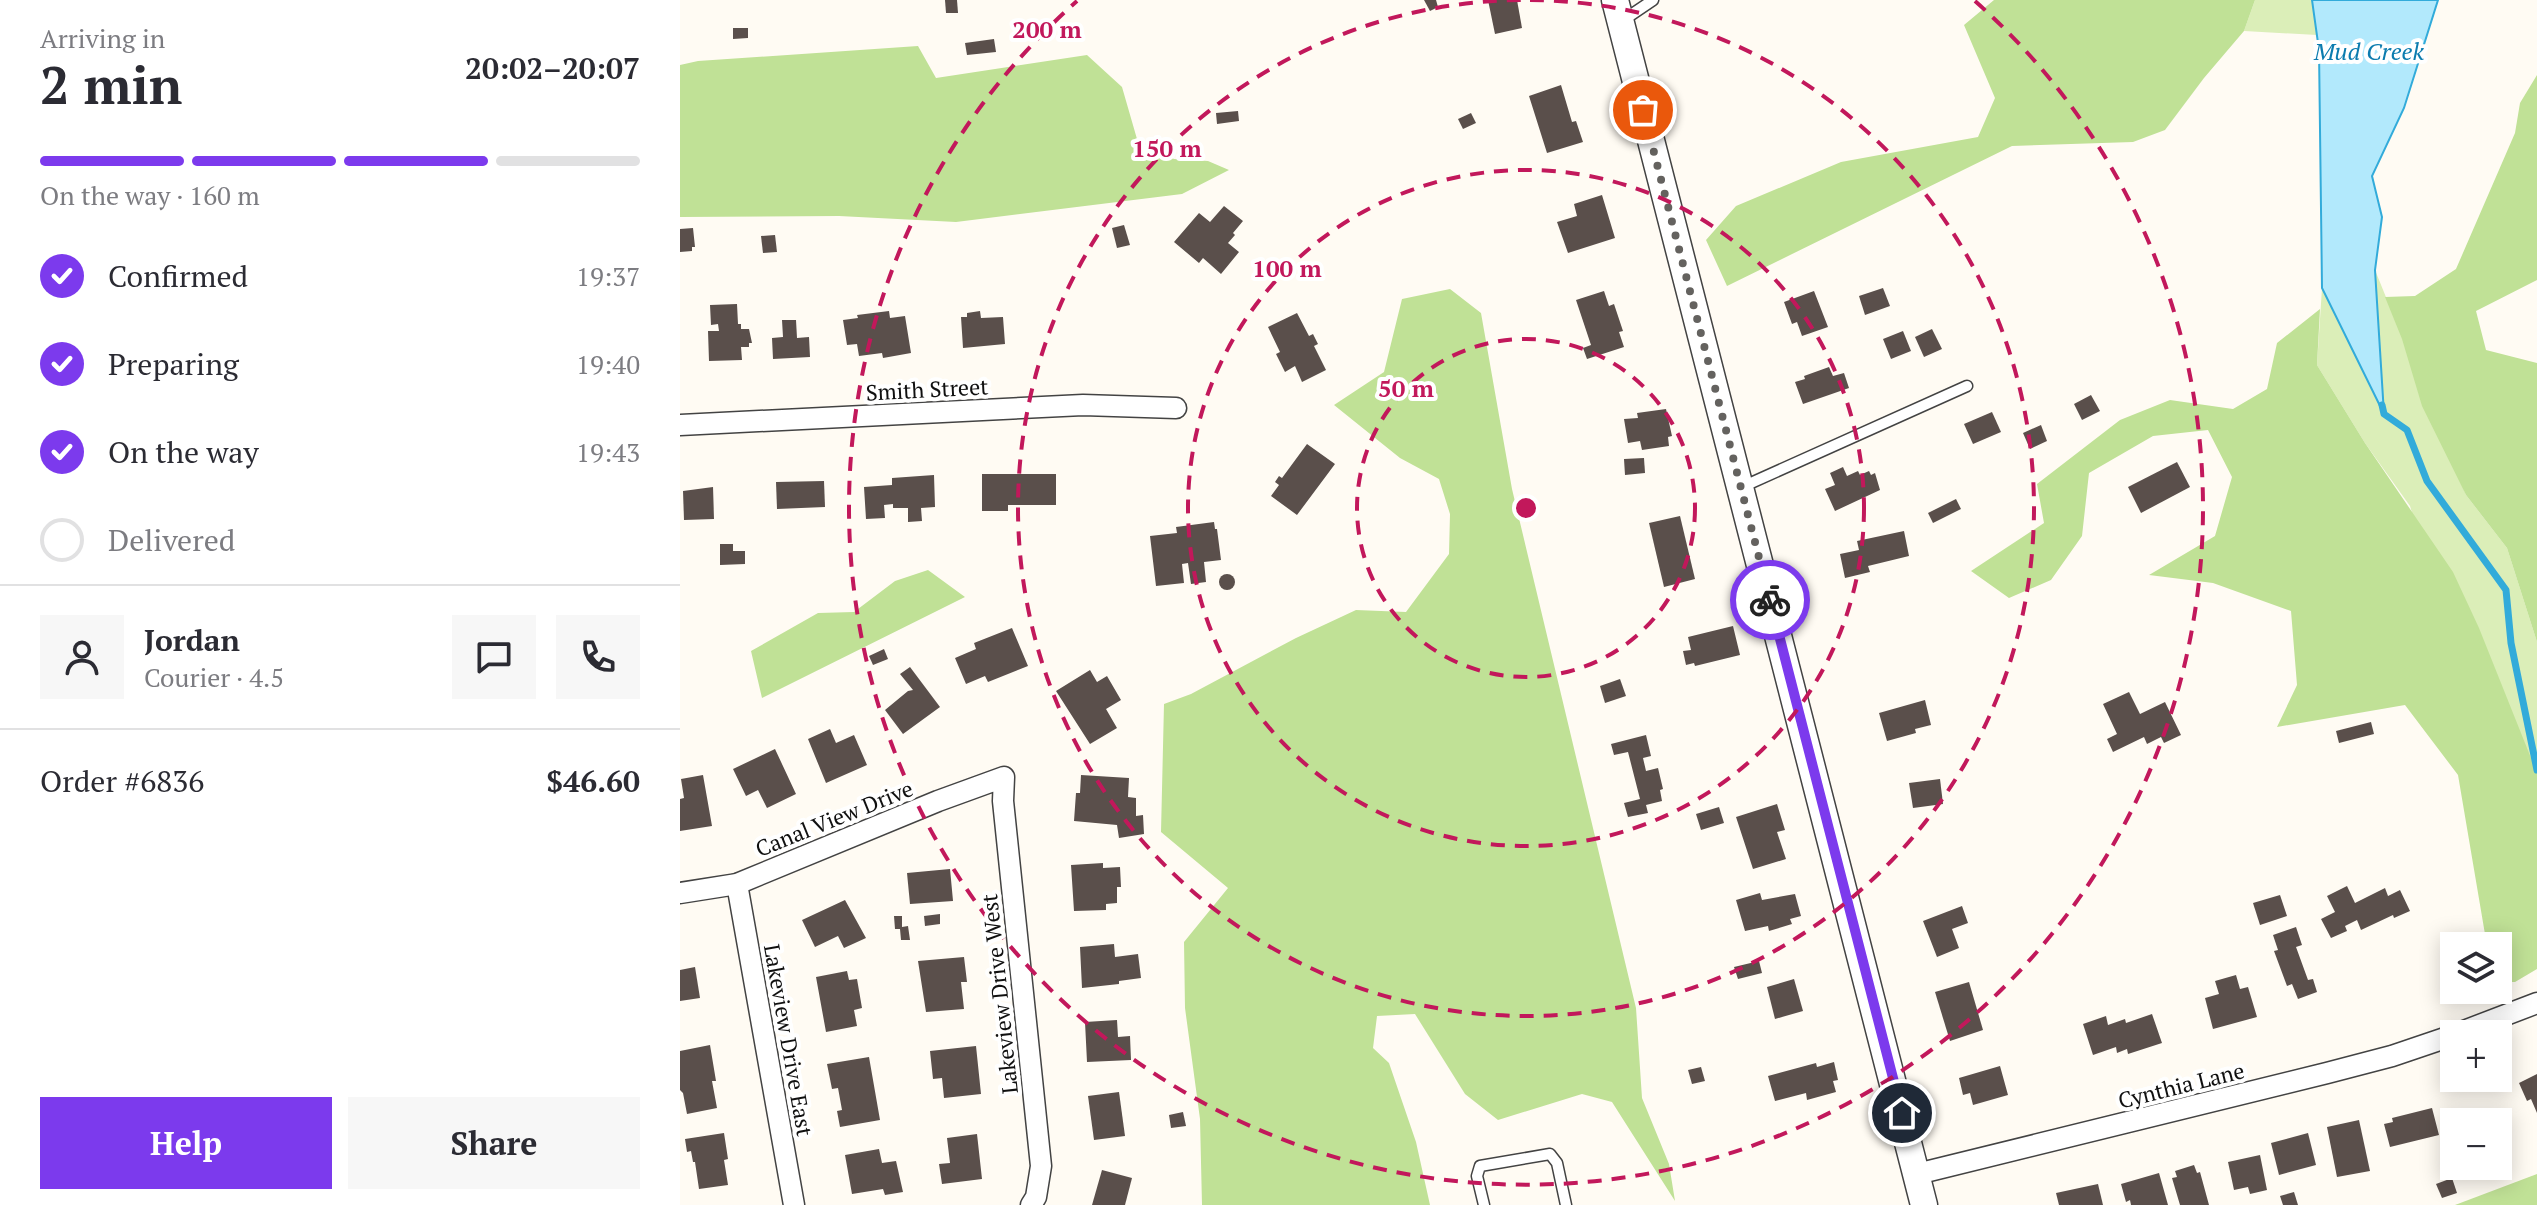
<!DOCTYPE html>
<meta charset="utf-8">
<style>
:root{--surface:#fff;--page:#f7f7f7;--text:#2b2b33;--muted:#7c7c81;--line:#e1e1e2;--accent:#7c3aed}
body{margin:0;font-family:"PT Serif",serif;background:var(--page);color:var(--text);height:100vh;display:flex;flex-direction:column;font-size:30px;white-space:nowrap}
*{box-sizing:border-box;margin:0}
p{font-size:26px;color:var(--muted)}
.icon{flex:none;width:44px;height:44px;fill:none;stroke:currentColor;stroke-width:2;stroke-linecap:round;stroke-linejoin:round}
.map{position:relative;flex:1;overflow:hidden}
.panel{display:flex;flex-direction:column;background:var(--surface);width:680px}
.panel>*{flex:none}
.fabs{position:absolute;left:1760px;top:932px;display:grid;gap:16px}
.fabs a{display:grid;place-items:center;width:72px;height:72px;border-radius:0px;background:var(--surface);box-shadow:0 4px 20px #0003;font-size:40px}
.pin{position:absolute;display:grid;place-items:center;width:68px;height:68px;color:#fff;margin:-34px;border:4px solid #fff;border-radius:50%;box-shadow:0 2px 8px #0007}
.courier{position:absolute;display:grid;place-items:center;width:80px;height:80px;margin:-40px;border:6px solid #7c3aed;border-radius:50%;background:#fff;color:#222;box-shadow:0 2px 10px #0007}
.summary em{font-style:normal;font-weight:800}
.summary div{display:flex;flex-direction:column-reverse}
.summary{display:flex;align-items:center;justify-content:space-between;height:136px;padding:0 40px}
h1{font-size:52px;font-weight:800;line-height:60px}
.bar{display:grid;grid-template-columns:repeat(4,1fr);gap:12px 8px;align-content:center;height:96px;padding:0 40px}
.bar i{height:10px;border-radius:6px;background:var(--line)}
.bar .on{background:var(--accent)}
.bar p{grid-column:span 4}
.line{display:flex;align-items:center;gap:20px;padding:0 40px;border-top:2px solid var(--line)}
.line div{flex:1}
.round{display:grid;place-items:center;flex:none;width:84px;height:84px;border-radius:0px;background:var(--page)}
ol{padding:0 40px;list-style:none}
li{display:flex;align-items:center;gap:24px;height:88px}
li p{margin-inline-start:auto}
li .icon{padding:8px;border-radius:50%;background:var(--accent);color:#fff;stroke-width:4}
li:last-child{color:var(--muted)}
li i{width:44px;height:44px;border:4px solid var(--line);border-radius:50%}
.button{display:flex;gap:16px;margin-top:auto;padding:16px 40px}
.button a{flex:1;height:92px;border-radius:0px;background:var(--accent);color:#fff;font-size:32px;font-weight:800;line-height:92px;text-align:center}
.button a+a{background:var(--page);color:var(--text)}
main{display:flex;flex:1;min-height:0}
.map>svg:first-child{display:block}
.green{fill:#dbeeb8}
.forest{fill:#c0e196}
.water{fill:#b2e9fc;stroke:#32abda;stroke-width:2}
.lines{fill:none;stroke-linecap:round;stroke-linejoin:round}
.stream{stroke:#32abda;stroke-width:7}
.building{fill:#5a4f4b}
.service-casing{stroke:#434343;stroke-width:13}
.minor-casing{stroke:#434343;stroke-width:23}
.tertiary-casing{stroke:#434343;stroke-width:29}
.service{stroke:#fff;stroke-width:10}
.minor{stroke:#fff;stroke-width:20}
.tertiary{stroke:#fff;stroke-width:26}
.done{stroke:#64625f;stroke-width:8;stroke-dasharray:0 14.4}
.route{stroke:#7c3aed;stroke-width:10}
.ring{fill:none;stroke:#c2185b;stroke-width:4;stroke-dasharray:14 10}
.labels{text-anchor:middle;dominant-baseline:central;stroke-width:8;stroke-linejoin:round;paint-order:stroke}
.street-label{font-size:22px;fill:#101010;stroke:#fff}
.water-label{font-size:24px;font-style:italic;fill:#0c7caf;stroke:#fff}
.centre{fill:#c2185b;stroke:#fff;stroke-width:4}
.ring-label{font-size:24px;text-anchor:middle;font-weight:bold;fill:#c2185b;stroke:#fff;stroke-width:8;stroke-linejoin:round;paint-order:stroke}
</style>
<main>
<section class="panel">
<div class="summary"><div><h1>2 min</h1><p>Arriving in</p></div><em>20:02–20:07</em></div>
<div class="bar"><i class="on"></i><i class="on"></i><i class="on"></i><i></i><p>On the way · 160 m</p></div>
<ol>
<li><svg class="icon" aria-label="check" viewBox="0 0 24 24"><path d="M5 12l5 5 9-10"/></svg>Confirmed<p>19:37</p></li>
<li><svg class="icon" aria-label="check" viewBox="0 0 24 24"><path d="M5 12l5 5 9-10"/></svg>Preparing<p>19:40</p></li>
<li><svg class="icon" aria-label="check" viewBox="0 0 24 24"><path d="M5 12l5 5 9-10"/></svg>On the way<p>19:43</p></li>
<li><i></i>Delivered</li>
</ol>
<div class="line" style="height:144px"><a class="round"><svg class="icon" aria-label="person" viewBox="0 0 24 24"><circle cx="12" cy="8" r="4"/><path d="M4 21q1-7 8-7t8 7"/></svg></a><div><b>Jordan</b><p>Courier · 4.5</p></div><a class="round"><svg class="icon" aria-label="chat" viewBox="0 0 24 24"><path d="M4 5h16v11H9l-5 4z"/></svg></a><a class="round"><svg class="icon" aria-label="phone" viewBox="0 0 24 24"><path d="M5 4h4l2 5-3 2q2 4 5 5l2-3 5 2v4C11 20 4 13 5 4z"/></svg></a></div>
<div class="line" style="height:104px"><div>Order #6836</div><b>$46.60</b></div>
<div class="button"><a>Help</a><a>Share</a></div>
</section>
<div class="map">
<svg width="1857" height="1205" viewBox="0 0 1857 1205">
<rect width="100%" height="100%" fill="#fffbf3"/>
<g class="green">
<path d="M1575,0H1632L1637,35L1564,31Z"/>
<path d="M1695,270L1786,495L1827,548L1857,642V837L1818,946H1807L1832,844L1730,506L1685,443L1637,365L1642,288L1703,411Z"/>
</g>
<g class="forest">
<path d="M1314,0H1575L1564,31L1524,78L1485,130L1453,142L1332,146L1047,286L1026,240L1056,206L1161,162L1298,137L1315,98L1284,25Z"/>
<path d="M238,46L256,78L407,55L442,87L457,139L494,159L528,161L549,170L502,194L276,222L159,216L0,217V65L18,61Z"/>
<path d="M1857,75V280L1796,311L1806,350L1857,363V642L1827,548L1786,495L1742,406L1722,339L1705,297L1735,296L1776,269L1835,133L1840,103Z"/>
<path d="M770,289L801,313L832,489L956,1008L962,1098L989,1164L995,1201L932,1102L902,1094L818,1120L785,1094L735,1014L697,1016L693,1048L709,1063L736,1142L750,1205H522L520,1119L505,1008L504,942L548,888L481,832L484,704L511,694L616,638L676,610L726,612L769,554L770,514L759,479L720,458L654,405L704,372L722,299Z"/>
<path d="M1640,309L1637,365L1685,443L1773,572L1799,628L1857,773V969L1835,982H1818V946H1807L1778,775L1725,705L1597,727L1617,685L1611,611L1533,583L1469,575L1535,536L1552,477L1528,430L1473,436L1409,473L1402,536L1371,580L1329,598L1291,571L1364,523L1357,484L1440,420L1490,400L1553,409L1587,389L1597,343Z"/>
<path d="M248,570L285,597L82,698L71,651L138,613L174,612L215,581Z"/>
<path d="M1857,1174V1205H1775Z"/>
</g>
<path class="water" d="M1632,0H1758L1724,108L1692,176L1702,217L1695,270L1704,414L1642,288L1639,50Z"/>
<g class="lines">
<path class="stream" d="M1702,405L1704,414L1727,430L1747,481L1826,590L1831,643L1857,770"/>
</g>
<g class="building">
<path d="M265,0H277L278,13H266Z"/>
<path d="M744,0H756L758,7L750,11Z"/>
<path d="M808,0H837L842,28L815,34Z"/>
<path d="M53,28H68V38L53,39Z"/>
<path d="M314,39L316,52L287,55L285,43Z"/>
<path d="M881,85L892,122L896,121L903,142L867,153L849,96Z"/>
<path d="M558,111L559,121L537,124L536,113Z"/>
<path d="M791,113L796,123L783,129L778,119Z"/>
<path d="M922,195L935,238L888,253L877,222L897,216L894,204Z"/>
<path d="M544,206L563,221L553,233L555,235L548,243L559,252L541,274L523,258L519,263L494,242L519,213L530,222Z"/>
<path d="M444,225L450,245L437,248L432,228Z"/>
<path d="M13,228L15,247H12V251L0,252V229Z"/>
<path d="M95,235L97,252L83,253L81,236Z"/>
<path d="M1203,288L1210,306L1185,315L1179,296Z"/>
<path d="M924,291L929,306L934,304L943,331L939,332L944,347L907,359L903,348L911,345L896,300Z"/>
<path d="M1134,291L1148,327L1122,336L1117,322L1112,324L1104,302Z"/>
<path d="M57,304L58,324H61V329H69L72,343H69V347H61L62,360L29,361L28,331H39L38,324L31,325L30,305Z"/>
<path d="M209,311L210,318L225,316L231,353L203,358L202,353L179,356L177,344L167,345L163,320L178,318L177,315Z"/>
<path d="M300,311L301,318L323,317L325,344L283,348L281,317H287V313Z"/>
<path d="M617,313L629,336L633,334L638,344L634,346L646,370L622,382L615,366L605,372L596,354L600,352L588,327Z"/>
<path d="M102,320H116L117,338L129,337L130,357L93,359L92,338L103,337Z"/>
<path d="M1252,329L1262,349L1244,357L1235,337Z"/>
<path d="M1223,331L1231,351L1211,359L1203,339Z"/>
<path d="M1149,367L1153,376L1164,373L1169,388L1123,404L1115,382L1125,379L1124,376Z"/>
<path d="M1411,395L1420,411L1402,420L1394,404Z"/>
<path d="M986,409L992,436L988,437L989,446L962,450L960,441L948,443L944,419L958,418L957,413Z"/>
<path d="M1312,412L1321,432L1293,444L1284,424Z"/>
<path d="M1361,425L1367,441L1350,449L1343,433Z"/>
<path d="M627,444L655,464L617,515L591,496L599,485L595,482L599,476L602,478Z"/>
<path d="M964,458L965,473L945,475L944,459Z"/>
<path d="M1497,462L1510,487L1461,513L1448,487Z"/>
<path d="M1163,467L1167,476L1178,471L1180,475L1189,471L1191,475L1195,473L1200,490L1155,511L1145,489L1155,485L1150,473Z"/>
<path d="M302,474H376V505H328V511H302Z"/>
<path d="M254,475L255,507L241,508L242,521L228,522V508H213V504L204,505L205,518L186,519L184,487L212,485V478Z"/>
<path d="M144,481L145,507L97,509L96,482Z"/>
<path d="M33,487L34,519L4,520L3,491Z"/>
<path d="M1276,499L1281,509L1253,523L1248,513Z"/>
<path d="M1000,516L1015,579L984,587L969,523Z"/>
<path d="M534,522L535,529H537L541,560L524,562L526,582L511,584L508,563L502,564L504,583L476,586L470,536L497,533L496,527Z"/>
<path d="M1224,531L1229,556L1188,566L1190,572L1165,578L1160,554L1179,550L1177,541Z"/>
<path d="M40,544H53V551H65V564L40,565Z"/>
<circle cx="547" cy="582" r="8"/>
<path d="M1053,626L1060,655L1015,666L1014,663L1006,665L1003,651L1011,650L1008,637Z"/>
<path d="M332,628L348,666L308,682L305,676L286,684L275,658L296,649L294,643Z"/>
<path d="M204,649L208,659L193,665L189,656Z"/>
<path d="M230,667L260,707L223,734L205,710L228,691L233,690L220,674Z"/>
<path d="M410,670L417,682L427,676L441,700L426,709L437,728L410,744L376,691Z"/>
<path d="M940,679L946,696L925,703L920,686Z"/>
<path d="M1449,692L1460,714L1485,702L1501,735L1484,743L1481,737L1467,744L1464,737L1433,752L1427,739L1437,734L1423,704Z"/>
<path d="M1245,700L1251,725L1235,729L1236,733L1207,741L1199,713Z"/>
<path d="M1691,722L1694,734L1659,743L1656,731Z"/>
<path d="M150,729L156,743L174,735L187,765L146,783L128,739Z"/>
<path d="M966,735L971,756L963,758L966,771L978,768L983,789L980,790L982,801L966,805L968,813L948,817L944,803L960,799L948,752L934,755L931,744Z"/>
<path d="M95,749L116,794L87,808L78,790L66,796L53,769Z"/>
<path d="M23,775L32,826L0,831V799L4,798L1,779Z"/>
<path d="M401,775L449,778L448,797L456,798V816L463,815L464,834L439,838L437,825L394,821L396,793H400Z"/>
<path d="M1260,779L1263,804L1233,808L1229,783Z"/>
<path d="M1097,804L1105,830L1097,832L1106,859L1073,869L1056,817Z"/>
<path d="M1039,807L1044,823L1021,830L1016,814Z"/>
<path d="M423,863V868L440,867L441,887H437V903L426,904V910L394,911L391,865Z"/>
<path d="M270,869L273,901L230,904L227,873Z"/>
<path d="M1667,886L1675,903L1705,888L1708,896L1720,890L1730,911L1714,918L1713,915L1681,930L1677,920L1665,926L1667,931L1651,938L1641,919L1655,912L1647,896Z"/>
<path d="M1080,893L1082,900L1115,894L1121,916L1110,919L1112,924L1089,931L1088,926L1065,931L1056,900Z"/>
<path d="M1600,895L1607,916L1580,925L1573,903Z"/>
<path d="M165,900L186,938L164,948L158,936L135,947L122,920Z"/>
<path d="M1282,906L1288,923L1272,929L1279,948L1257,957L1243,921Z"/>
<path d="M260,914V924L245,926L244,916Z"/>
<path d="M214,916H222V927L228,926L230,940H221L220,929H215Z"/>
<path d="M1616,927L1622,945L1616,947L1628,980L1633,979L1637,992L1618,999L1612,984L1607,986L1594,951L1598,950L1593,935Z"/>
<path d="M434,944L435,957L458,954L461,978L439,981V984L402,988L400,947Z"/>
<path d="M284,957L287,982H281L284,1009L246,1012L238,961Z"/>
<path d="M1079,961L1082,973L1058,979L1054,967Z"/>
<path d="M15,967L20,998L0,1001V970Z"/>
<path d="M167,971L169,980L177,979L182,1008L174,1010L177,1026L146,1032L136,977Z"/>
<path d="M1556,975L1560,989L1568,987L1577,1017L1533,1029L1525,998L1539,994L1535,981Z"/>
<path d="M1114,979L1123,1011L1095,1019L1087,987Z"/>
<path d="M1289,982L1303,1030L1270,1041L1255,992Z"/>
<path d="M1472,1014L1482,1043L1448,1054L1447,1049L1437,1053L1436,1047L1413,1055L1403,1024L1426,1016L1428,1025L1445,1019L1446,1023Z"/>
<path d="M437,1020L438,1037L450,1036L451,1060L407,1062L405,1022Z"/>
<path d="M30,1045L36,1081H32L37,1108L7,1114L3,1093L0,1090V1051Z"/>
<path d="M296,1046L301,1094L264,1098L262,1078L253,1079L250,1051Z"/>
<path d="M189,1057L200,1120L160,1127L157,1111L162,1110L158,1088L152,1089L147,1064Z"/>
<path d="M1154,1062L1158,1080L1153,1081L1156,1092L1127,1100L1126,1093L1095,1101L1088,1076L1136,1063L1137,1067Z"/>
<path d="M1320,1066L1328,1095L1293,1105L1290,1093L1283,1095L1279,1078Z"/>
<path d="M1021,1067L1025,1081L1012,1084L1008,1070Z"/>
<path d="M1857,1074V1113L1851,1099L1847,1101L1839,1083Z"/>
<path d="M439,1092L445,1136L414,1140L408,1096Z"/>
<path d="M1752,1108L1759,1135L1710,1147L1704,1124L1713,1122L1712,1118Z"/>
<path d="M503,1112L506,1126L491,1128L489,1115Z"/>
<path d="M1679,1120L1690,1171L1657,1177L1647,1127Z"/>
<path d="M44,1133L48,1159L44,1160L48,1185L19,1189L15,1162H13L11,1151L7,1152L5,1139Z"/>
<path d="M1628,1133L1636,1165L1599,1175L1591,1143Z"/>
<path d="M297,1134L302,1179L262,1184L259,1164L270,1163L267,1138Z"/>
<path d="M199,1149L202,1163L216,1161L223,1192L205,1195L203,1189L172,1194L165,1155Z"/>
<path d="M1580,1155L1587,1190L1570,1194L1568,1187L1554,1190L1548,1162Z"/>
<path d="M1514,1165L1517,1173L1520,1172L1529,1205H1500L1492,1178L1497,1177L1495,1171Z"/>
<path d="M422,1170L452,1178L445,1205H412Z"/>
<path d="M1479,1173L1488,1205H1451L1450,1200L1446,1202L1441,1184Z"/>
<path d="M1772,1178L1777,1193L1762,1198L1756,1184Z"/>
<path d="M1418,1184L1423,1205H1379L1376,1193Z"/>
<path d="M1614,1192L1618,1205H1603L1600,1196Z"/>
</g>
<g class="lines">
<defs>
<g id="service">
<path d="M942,21L973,0"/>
<path d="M1062,487L1287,386"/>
<path d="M804,1205L797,1176L800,1166L870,1154L877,1163L886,1205"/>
</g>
<g id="minor">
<path d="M0,425L403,405L496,408"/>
<path d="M57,884L114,1205"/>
<path d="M0,893L57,884L258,801L324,777L323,801L361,1166L356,1197L351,1205"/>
<path d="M1776,1034L1857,1003"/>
<path d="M1237,1174L1647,1073L1712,1056L1774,1035"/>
</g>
<path id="tertiary" d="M935,0L1244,1205"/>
</defs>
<use href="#service" class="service-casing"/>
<use href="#minor" class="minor-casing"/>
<use href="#tertiary" class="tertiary-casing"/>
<use href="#service" class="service"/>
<use href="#minor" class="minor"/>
<use href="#tertiary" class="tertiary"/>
</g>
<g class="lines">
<path class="done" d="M963,110L1090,600"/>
<path class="route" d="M1090,600L1222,1113"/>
</g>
<g class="ring">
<circle cx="846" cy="508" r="169"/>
<circle cx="846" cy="508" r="338"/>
<path d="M850 0A508 508 0 1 1 842 0"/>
<path d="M1295 1A677 677 0 1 1 397 1"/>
</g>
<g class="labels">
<g class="street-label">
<text transform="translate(247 389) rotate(-3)">Smith Street</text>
<text transform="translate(154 818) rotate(-22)">Canal View Drive</text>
<text transform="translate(319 994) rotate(-96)">Lakeview Drive West</text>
<text transform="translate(109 1040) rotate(80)">Lakeview Drive East</text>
<text transform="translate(1501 1085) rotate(-14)">Cynthia Lane</text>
</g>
<g class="water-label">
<text x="1689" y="51">Mud Creek</text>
</g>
</g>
<circle cx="846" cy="508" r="12" class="centre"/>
<g class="ring-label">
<text x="367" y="38">200 m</text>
<text x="487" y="157">150 m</text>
<text x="607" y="277">100 m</text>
<text x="726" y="397">50 m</text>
</g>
</svg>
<div class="fabs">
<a><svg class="icon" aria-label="layers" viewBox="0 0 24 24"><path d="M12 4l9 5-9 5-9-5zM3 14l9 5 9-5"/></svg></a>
<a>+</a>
<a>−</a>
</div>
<div class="pin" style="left:963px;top:110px;background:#ea580c"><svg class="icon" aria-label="bag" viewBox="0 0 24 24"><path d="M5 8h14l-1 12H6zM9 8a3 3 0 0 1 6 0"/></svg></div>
<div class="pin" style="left:1222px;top:1113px;background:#1f2937"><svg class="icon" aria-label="home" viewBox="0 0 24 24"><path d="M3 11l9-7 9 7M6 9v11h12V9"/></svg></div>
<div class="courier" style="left:1090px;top:600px"><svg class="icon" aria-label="bike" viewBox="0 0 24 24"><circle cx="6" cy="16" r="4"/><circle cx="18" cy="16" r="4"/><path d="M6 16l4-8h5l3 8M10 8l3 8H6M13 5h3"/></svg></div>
</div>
</main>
